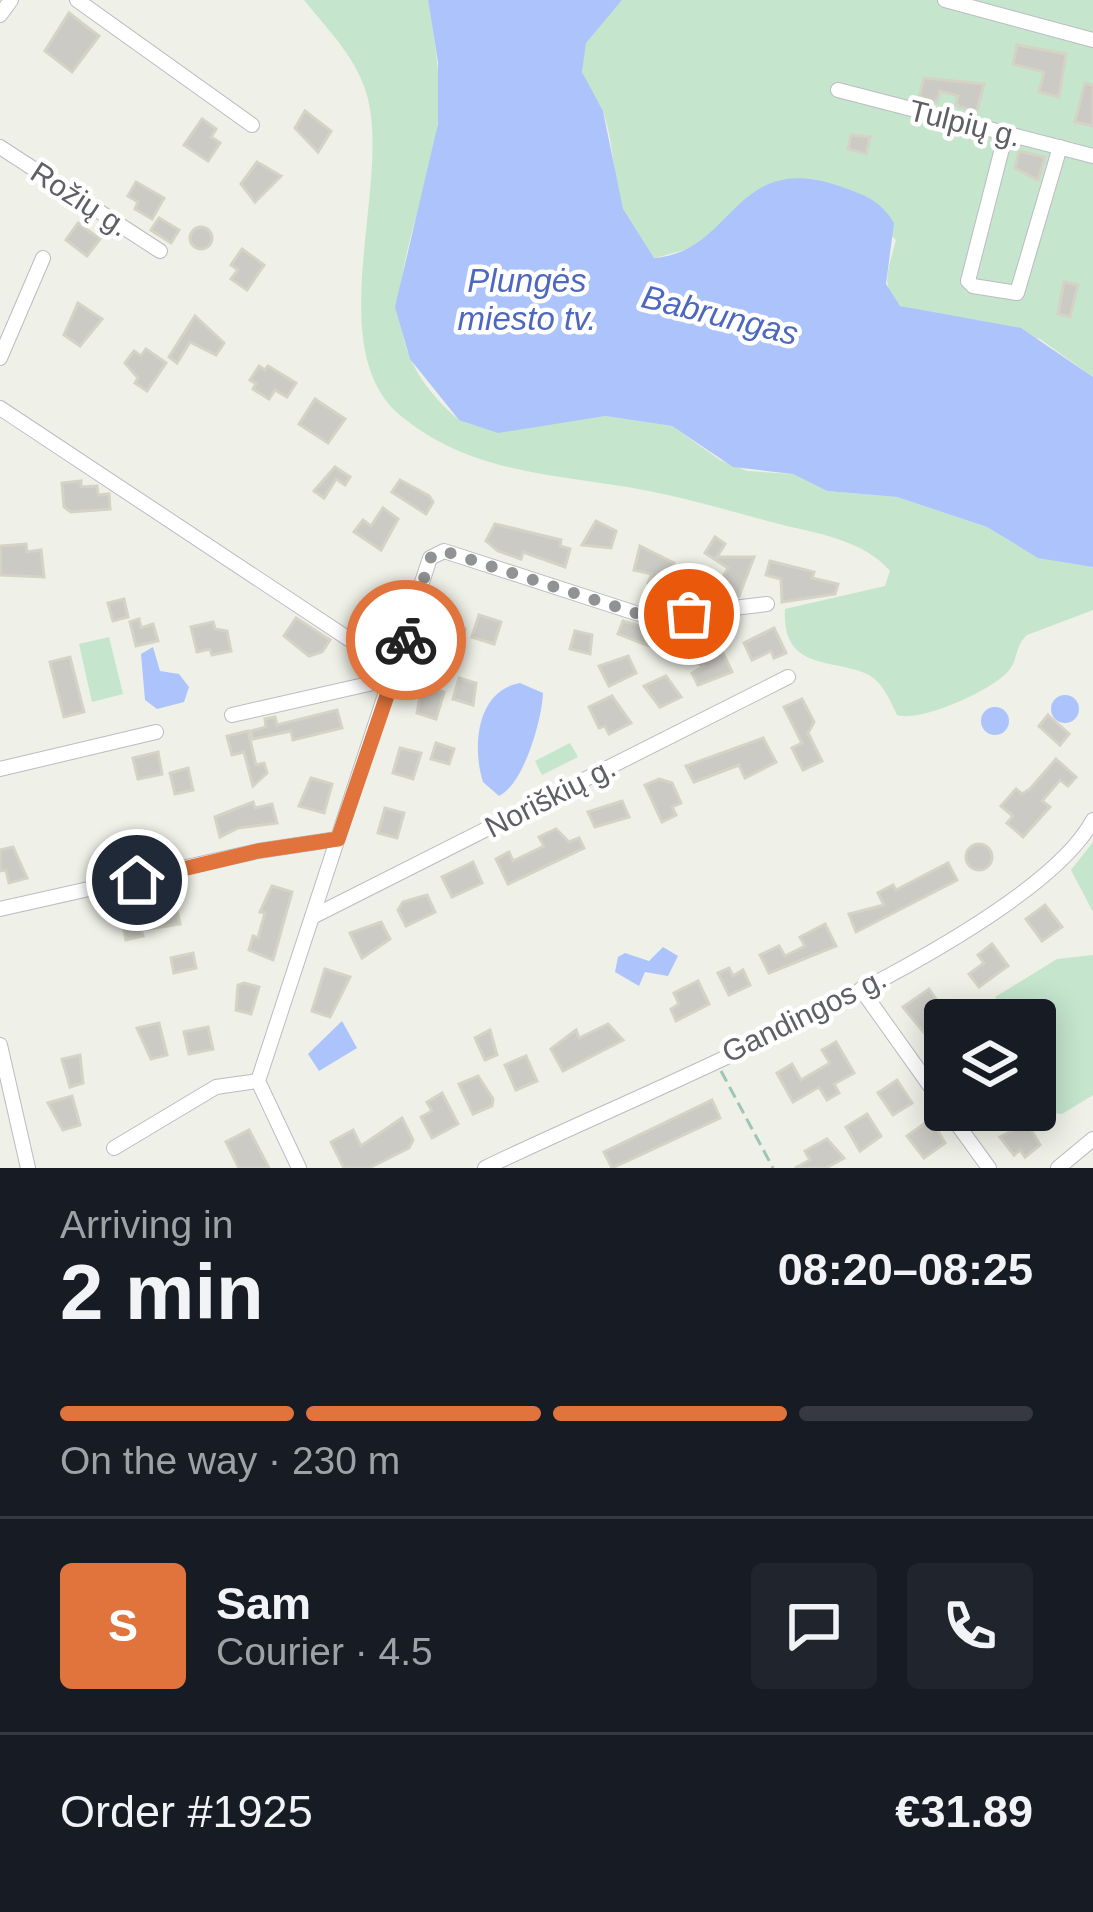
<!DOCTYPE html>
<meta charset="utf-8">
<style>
:root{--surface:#171b24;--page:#20242c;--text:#f1f3f6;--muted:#9ea1a6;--line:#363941;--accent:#e1733c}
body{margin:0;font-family:Arial,sans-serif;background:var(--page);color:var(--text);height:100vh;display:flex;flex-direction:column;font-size:45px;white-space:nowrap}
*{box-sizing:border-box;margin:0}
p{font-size:39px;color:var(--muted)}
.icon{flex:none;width:66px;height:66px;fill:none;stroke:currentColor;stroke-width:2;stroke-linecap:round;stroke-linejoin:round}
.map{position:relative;height:1168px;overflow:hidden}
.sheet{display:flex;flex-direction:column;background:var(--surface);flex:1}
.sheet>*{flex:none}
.fabs{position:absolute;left:924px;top:999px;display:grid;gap:24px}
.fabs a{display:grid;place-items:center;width:132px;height:132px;border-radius:12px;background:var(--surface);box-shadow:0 6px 30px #0003;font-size:60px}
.pin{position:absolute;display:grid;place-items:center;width:102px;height:102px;color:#fff;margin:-51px;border:6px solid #fff;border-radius:50%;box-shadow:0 3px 12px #0007}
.courier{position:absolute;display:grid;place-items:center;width:120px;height:120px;margin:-60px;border:9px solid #e1733c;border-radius:50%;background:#fff;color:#222;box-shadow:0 3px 15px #0007}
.summary em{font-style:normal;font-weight:700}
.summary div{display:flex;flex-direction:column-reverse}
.summary{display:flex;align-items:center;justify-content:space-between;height:204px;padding:0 60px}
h1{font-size:78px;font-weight:700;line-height:90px}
.bar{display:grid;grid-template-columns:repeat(4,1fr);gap:18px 12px;align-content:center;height:144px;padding:0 60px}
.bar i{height:15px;border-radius:9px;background:var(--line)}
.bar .selected{background:var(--accent)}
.bar p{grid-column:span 4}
.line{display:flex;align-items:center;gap:30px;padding:0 60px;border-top:3px solid var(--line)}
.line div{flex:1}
.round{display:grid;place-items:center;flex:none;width:126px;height:126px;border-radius:12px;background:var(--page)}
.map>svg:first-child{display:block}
.green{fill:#c5e5cd}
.water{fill:#acc4fb}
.building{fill:#cbcac4;stroke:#d4d3c5;stroke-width:3}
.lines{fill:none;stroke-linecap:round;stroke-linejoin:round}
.minor-casing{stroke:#bbbcc2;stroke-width:16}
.path{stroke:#9ec6b3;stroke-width:3;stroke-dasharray:12 6;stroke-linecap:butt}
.minor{stroke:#fff;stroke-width:14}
.done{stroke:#919293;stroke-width:12;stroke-dasharray:0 21.6}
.route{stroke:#e1733c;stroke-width:15}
.labels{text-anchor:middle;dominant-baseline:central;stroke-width:9;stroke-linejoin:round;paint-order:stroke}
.street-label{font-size:30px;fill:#5e6066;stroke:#fff}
.water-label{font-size:33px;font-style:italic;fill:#4e68be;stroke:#fff}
</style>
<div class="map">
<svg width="1093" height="1168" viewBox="0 0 1093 1168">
<rect width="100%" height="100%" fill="#eff0e7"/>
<g class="green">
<path d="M304,0H428C435,43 443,85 437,129C421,241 351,328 459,420L605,416L672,426L720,460L747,471L793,474L827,491L897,497L987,527L1026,551L1093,567V610L1027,635C1015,646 1018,658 1010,669C996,689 920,723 897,715C889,698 881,678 862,672C826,659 782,668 785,609L885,586L890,571C865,541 820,534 783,525C745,515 707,504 668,495C575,473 480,481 401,416C321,350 390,189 368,99C358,59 329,31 304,0Z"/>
<path d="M622,0H1093V377L1040,339L900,306C878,289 890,264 896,240L834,184L788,179L688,249L655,258C608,228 620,156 603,112C596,95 580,79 581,60C582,37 608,17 622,0Z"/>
<path d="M109,637L123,694L92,702L79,644Z"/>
<path d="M570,743L578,757L542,775L535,761Z"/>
<path d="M1093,842V912L1071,870Z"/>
<path d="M1093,955V1095L1062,1114L1051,1113L1035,1080V1020H1006L995,997L1057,959Z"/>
</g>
<g class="water">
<path d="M428,0H622L586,43L582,72L603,111L623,209L654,258C735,252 733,148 842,187C865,195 881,201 894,223L886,284L900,306L1021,328L1093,377V567L1038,558L987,527L897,497L827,491L793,474L733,467L672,426L605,416L498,433L459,420L410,359L395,307L438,124V62Z"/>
<path d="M153,647L160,671L179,674L189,687L184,702L157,709L145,700L141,654Z"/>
<path d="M520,683L543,693C542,719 524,784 499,796L483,782C472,747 476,691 520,683Z"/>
<circle cx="1065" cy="709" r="14"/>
<circle cx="995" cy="721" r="14"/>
<path d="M663,947L678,956L668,976L645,972L639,986L615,972L618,957L625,953L649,961Z"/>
<path d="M342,1021L357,1048L319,1071L308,1054Z"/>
</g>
<g class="building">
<path d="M69,13L99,36L72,72L45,51Z"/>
<path d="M1017,45L1066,54L1059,97L1039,92L1044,72L1013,64Z"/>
<path d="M924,78L984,84L976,113L956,105L958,96L940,91L937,102L919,97Z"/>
<path d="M1085,83L1093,85V126L1075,122Z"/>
<path d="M305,111L331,131L318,152L295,128Z"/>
<path d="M202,119L216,129L211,137L220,143L208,161L184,145Z"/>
<path d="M851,135L870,137L866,154L848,149Z"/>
<path d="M1019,151L1045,157L1038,180L1015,168Z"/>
<path d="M257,162L281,176L255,202L241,184Z"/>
<path d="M136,182L164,198L152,219L135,209L138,202L128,196Z"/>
<path d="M159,218L179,230L171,243L151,230Z"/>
<path d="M78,223L100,239L87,256L66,240Z"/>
<circle cx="201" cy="238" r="11"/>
<path d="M242,249L264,265L247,290L231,279L238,270L231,265Z"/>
<path d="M1064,282L1078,285L1070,317L1058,314Z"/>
<path d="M78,303L102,319L80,346L64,335Z"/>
<path d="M195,316L224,343L216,355L190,342L177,363L169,357Z"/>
<path d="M146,349L166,363L147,391L135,383L138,378L125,363L134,351L141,356Z"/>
<path d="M259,366L265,370L268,366L296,383L287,397L275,390L269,399L253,389L256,384L250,380Z"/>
<path d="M315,399L345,419L328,443L299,424Z"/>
<path d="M335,467L350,477L345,485L336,479L324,498L314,491Z"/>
<path d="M400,480L429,496L433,502L426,514L392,492Z"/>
<path d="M81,481V487L97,486L98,495L109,494L110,509L71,512L64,507L62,483Z"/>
<path d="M383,508L398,519L381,550L354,532L363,520L371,526Z"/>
<path d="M596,521L616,531L611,548L582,545Z"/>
<path d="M495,524L561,540L560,546L570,549L565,567L523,552L521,559L498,551L486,541Z"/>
<path d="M715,537L725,544L717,557H754L739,596L714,599L712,585L719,584L728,568L705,553Z"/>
<path d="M26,544L27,552L41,550L44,577L1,575L0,546Z"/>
<path d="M640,546L674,563L664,592L648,583L652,574L634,570Z"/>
<path d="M770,561L814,572L812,578L838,584L835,594L782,602L781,579L766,575Z"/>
<path d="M124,599L128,617L113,621L108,603Z"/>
<path d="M479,615L501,622L494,644L472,637Z"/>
<path d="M296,618L330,640L322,652L309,656L284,636Z"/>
<path d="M139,619L141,628L153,624L158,641L136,646L130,622Z"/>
<path d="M623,621L651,629L668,653L618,634Z"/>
<path d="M213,622L215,629L227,631L231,651L212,655L210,649L197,652L191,627Z"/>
<path d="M444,622L465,629L457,655L436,648Z"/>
<path d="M774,628L786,653L774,658L771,651L752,660L744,643Z"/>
<path d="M575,631L592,635L590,654L570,649Z"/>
<path d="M722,651L732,672L698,685L692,673L704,666L697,663Z"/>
<path d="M628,656L636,673L609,686L599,666Z"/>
<path d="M70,657L84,712L64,717L50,662Z"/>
<path d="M666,676L681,697L660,707L644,686Z"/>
<path d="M459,678L476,683L473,705L453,699Z"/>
<path d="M422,686L444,692L436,719L417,713Z"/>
<path d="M612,696L631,723L609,734L605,726L599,728L589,707Z"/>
<path d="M802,699L814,722L808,733L822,761L803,770L792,748L802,743L784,707Z"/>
<path d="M337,710L342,728L293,740L291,731L253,739L251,731L266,727L265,719L275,717L277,725Z"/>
<path d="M1048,715L1069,734L1060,745L1039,726Z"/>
<path d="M248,731L256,765L264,763L267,773L253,786L244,752L232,755L227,736Z"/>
<path d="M763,738L776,762L745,778L739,765L694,782L686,766Z"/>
<path d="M436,743L454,749L449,764L431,759Z"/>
<path d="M400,748L421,753L413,779L393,773Z"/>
<path d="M158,752L162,774L138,779L133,758Z"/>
<path d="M1056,759L1076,777L1068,786L1060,780L1042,801L1050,807L1023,837L1007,823L1013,816L1001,806L1016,789L1022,794L1030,789Z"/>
<path d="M188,768L193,790L175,794L170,773Z"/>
<path d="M311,778L332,784L324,813L299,806Z"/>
<path d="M659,779L672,783L681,803L672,807L676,815L662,822L645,785Z"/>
<path d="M622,801L629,817L595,827L588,812Z"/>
<path d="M253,802L255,808L272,804L277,823L238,828L220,837L215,817Z"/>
<path d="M385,808L404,813L397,838L378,833Z"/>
<path d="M556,829L569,842L579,838L584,848L508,884L496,859L509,852L513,861L544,846L539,837Z"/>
<circle cx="979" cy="857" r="13"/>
<path d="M13,847L27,878L9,883L6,870L0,871V850Z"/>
<path d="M473,862L482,883L452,897L442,877Z"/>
<path d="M948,863L957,880L856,932L849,914L884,905L878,893L893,885L896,890Z"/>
<path d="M272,886L292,892L273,960L249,950L253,936L258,938L265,913L260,912Z"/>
<path d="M427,895L435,912L406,926L398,910L403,902Z"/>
<path d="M1045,905L1062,927L1042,941L1026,919Z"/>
<path d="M136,907L142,918L177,910L180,924L141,930L143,936L126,940L120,911Z"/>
<path d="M381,922L390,939L362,958L350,933Z"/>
<path d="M825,924L836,946L769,973L760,955L779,946L785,956L805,946L800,937Z"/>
<path d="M992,944L1008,966L979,987L969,974L984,963L978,955Z"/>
<path d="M193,953L196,968L174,973L171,958Z"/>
<path d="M729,968L733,976L743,970L750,985L729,995L718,973Z"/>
<path d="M325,969L350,977L330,1017L312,1011Z"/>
<path d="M698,981L709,1004L676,1021L671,1009L679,1004L674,993Z"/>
<path d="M244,983L259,987L251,1014L236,1010L238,985Z"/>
<path d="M929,989L942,1008L937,1011L945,1023V1058L903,1007Z"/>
<path d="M159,1023L167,1055L151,1059L137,1028Z"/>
<path d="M608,1024L623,1040L563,1071L551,1049L576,1030L579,1038Z"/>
<path d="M208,1027L213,1049L189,1054L184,1032Z"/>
<path d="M490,1030L497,1055L485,1060L475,1038Z"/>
<path d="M836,1042L854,1073L834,1084L839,1093L827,1100L819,1087L793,1102L777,1073L792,1064L801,1080L830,1063L822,1050Z"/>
<path d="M80,1055L83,1083L70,1087L62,1059Z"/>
<path d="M526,1056L537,1081L516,1090L505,1065Z"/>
<path d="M478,1076L493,1099L492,1106L473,1114L459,1084Z"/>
<path d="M897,1080L912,1103L893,1115L878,1093Z"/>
<path d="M442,1093L458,1124L432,1138L421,1117L432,1111L427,1102Z"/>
<path d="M72,1096L80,1125L63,1130L48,1103Z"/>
<path d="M712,1100L720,1118L612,1168L604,1152Z"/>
<path d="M867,1114L881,1136L860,1151L846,1127Z"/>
<path d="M402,1118L413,1140L409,1148L369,1168H344L331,1142L353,1130L361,1146Z"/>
<path d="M931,1119L945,1143L924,1158L907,1136Z"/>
<path d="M1027,1123L1040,1145L1025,1157L1020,1150L1014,1155L1000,1137Z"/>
<path d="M249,1130L269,1168H239L226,1142Z"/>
<path d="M827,1139L844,1158L826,1168H795L810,1160L805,1151Z"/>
</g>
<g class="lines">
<defs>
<g id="minor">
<path d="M77,0L252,125"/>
<path d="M945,0L1093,40"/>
<path d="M0,15L11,0"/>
<path d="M838,90L1093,156"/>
<path d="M1006,133L968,281L973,286L1017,293L1060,147"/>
<path d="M0,147L160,251"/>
<path d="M0,358L43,258"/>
<path d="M0,408L397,671"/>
<path d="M232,715L395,678"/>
<path d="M0,769L156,732"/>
<path d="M0,909L258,851L337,839"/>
<path d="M312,917L788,677"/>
<path d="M861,989L945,1107"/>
<path d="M0,1045L28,1168"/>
<path d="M947,1110L989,1168"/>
<path d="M114,1148L216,1087L258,1081"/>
<path d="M299,1168L258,1081L430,558L444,551L651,618L767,604"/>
<path d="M485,1168C619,1102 1030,939 1093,820"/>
<path d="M1058,1168L1093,1139"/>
</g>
</defs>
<use href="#minor" class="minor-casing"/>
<path class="path" d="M721,1071L773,1168"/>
<use href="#minor" class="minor"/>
</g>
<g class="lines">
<path class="done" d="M406,640L430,558L444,551L651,618L689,614"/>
<path class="route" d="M137,880L258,851L338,839L406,640"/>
</g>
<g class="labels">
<g class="street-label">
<text transform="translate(965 123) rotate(14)">Tulpių g.</text>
<text transform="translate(80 199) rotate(33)">Rožių g.</text>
<text transform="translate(550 797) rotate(-27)">Noriškių g.</text>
<text transform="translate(804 1015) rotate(-26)">Gandingos g.</text>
</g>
<g class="water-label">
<text x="527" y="280">Plungės<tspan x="527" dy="38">miesto tv.</tspan></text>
<text transform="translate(720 315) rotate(14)">Babrungas</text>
</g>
</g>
</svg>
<div class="fabs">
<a><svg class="icon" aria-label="layers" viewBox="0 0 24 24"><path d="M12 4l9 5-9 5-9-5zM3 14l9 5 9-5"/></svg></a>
</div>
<div class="pin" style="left:689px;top:614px;background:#ea580c"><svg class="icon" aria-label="bag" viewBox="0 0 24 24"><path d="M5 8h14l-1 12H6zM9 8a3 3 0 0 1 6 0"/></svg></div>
<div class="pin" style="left:137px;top:880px;background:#1f2937"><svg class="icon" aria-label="home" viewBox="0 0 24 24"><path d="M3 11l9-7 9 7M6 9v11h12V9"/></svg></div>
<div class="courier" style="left:406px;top:640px"><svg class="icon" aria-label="bike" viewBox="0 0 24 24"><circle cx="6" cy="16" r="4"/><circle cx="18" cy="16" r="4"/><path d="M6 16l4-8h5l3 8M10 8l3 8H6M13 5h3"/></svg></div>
</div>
<section class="sheet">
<div class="summary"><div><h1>2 min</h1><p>Arriving in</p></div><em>08:20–08:25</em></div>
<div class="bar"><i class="selected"></i><i class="selected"></i><i class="selected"></i><i></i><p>On the way · 230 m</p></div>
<div class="line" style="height:216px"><b class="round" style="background:var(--accent);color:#fff">S</b><div><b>Sam</b><p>Courier · 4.5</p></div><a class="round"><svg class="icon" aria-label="chat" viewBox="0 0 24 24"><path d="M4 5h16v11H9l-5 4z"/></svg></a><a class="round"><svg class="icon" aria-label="phone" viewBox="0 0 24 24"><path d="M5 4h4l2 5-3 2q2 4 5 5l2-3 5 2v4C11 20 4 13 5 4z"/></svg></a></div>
<div class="line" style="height:156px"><div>Order #1925</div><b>€31.89</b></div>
</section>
